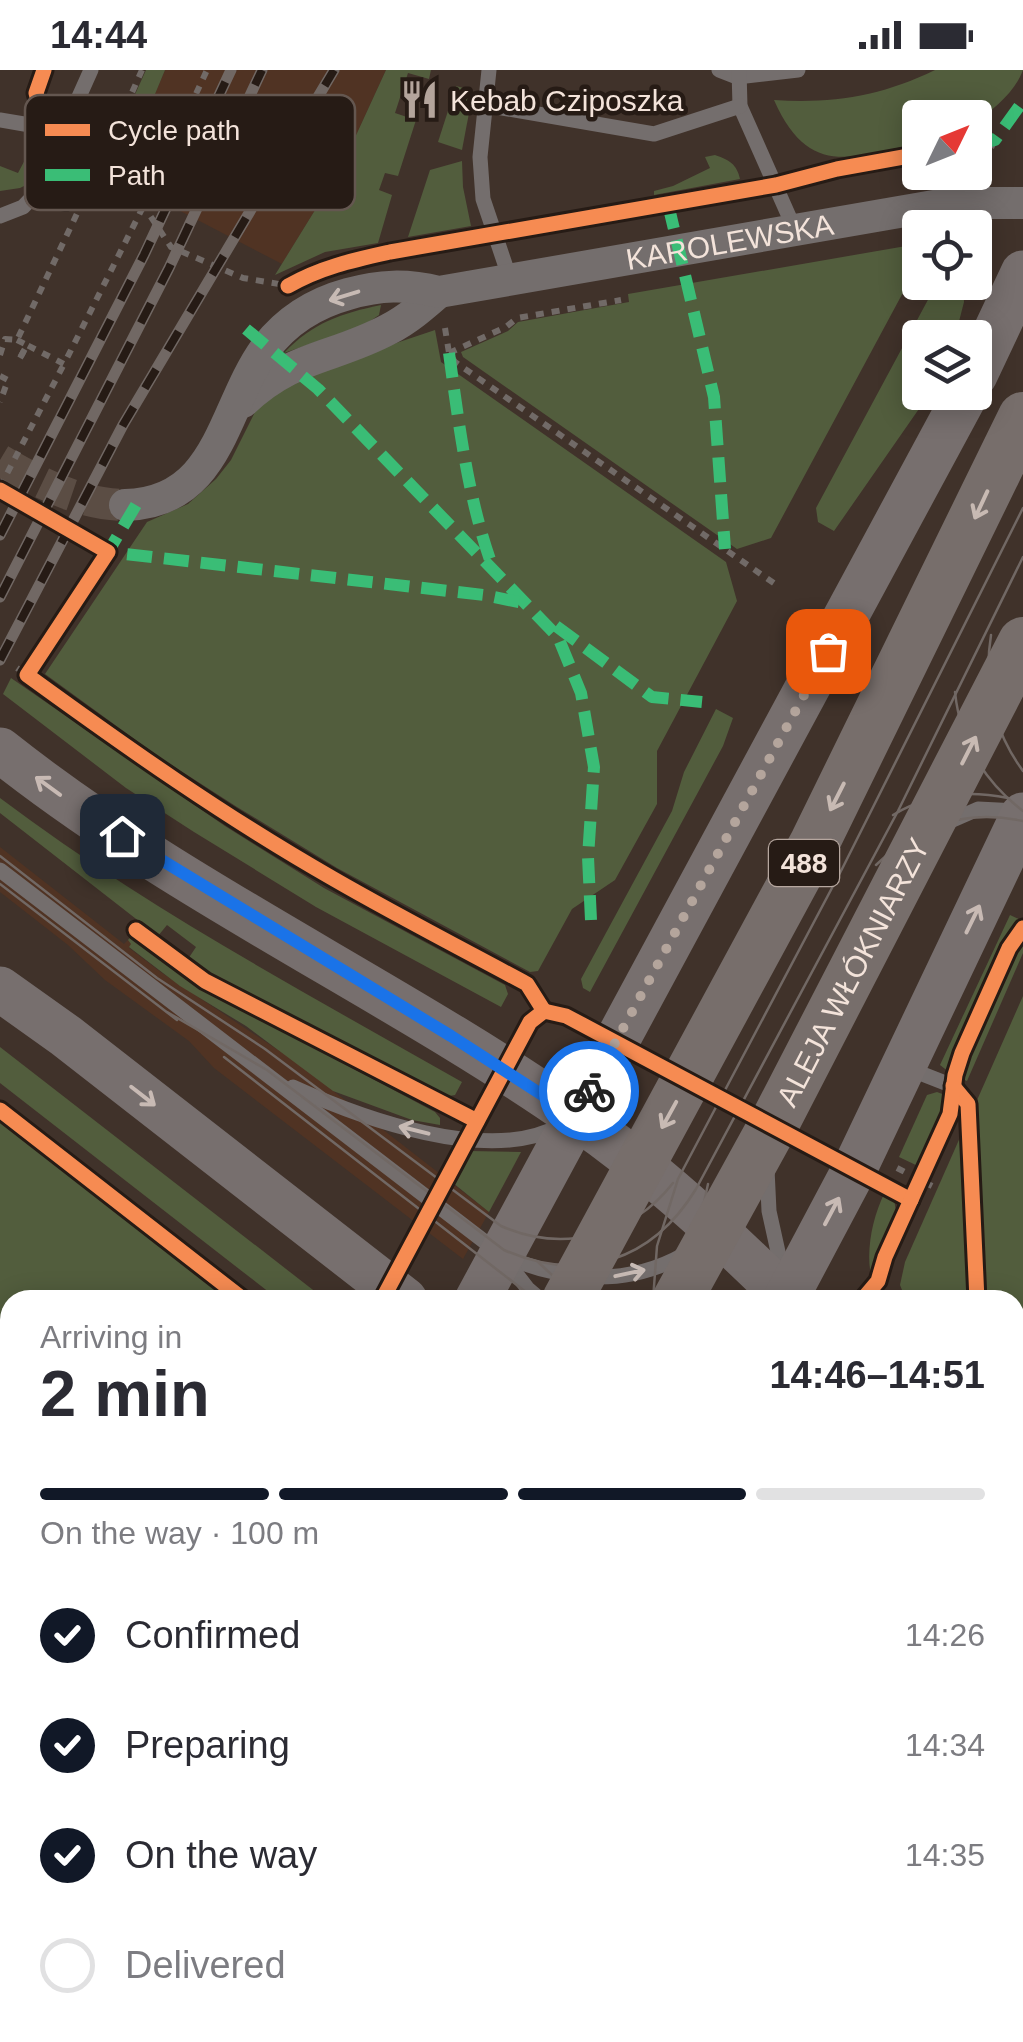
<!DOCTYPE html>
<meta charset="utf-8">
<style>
:root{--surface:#fff;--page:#f2f2f3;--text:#2b2b33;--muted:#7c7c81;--line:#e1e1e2;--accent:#111827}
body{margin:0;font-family:Helvetica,sans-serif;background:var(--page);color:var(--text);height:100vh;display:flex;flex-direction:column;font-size:38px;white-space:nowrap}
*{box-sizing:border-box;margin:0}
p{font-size:32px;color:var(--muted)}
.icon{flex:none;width:55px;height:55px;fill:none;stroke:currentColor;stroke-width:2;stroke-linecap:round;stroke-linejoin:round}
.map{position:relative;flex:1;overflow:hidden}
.panel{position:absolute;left:0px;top:1220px;width:1025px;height:752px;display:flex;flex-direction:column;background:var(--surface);border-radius:30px 30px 0 0;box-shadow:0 5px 25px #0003}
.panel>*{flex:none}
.needle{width:65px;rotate:47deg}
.controls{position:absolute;left:902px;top:30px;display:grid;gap:20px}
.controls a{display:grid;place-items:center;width:90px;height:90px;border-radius:10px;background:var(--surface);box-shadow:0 5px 25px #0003;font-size:50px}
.pin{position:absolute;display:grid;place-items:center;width:85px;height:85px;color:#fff;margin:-42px;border-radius:20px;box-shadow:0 5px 15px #0006}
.courier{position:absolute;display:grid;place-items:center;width:100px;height:100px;margin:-50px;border:8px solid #1a73e8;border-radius:50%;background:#fff;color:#222;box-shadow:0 2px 12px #0007}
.overview em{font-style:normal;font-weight:800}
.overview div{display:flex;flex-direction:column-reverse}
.overview{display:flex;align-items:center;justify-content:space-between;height:170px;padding:0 40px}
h1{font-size:65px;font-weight:800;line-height:75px}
.bar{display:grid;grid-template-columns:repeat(4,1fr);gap:15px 10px;align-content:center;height:120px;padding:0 40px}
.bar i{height:12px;border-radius:8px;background:var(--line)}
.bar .on{background:var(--accent)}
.bar p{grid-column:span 4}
ol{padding:0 40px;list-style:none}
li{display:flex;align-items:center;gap:30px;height:110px}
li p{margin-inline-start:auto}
li .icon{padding:10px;border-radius:50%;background:var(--accent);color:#fff;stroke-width:4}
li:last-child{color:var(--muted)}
li i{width:55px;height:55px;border:5px solid var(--line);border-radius:50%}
.status{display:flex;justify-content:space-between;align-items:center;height:70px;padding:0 50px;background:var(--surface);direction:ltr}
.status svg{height:28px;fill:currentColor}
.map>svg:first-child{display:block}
.built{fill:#503323}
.green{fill:#525d3d}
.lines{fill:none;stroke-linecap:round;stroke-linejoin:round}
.minor-tunnel{stroke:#5b4d44;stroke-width:32;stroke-dasharray:32 16;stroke-linecap:butt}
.path{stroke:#716a67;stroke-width:6;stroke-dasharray:8 8;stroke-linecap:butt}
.service{stroke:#746e6d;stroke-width:15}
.minor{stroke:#746e6d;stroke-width:32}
.secondary{stroke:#776f6e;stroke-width:45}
.primary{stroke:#776e6b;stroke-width:50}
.tram{stroke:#716864;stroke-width:2.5}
.rail-casing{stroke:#716864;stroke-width:11}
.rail{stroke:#261b15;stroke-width:8;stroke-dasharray:22;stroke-linecap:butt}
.path-bridge{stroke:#716a67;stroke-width:6;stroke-dasharray:8 8;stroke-linecap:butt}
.primary-bridge{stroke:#776e6b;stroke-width:50}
.quiet{stroke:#3abd76;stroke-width:12;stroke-dasharray:25 12;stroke-linecap:butt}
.cycleway-casing{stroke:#261b15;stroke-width:21}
.cycleway{stroke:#f68b52;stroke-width:15}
.oneway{stroke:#c7bab4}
.oneway2{stroke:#c8bab3}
.oneway3{stroke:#c8bab4}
.done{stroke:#b4a59c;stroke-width:10;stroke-dasharray:0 18}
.route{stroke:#1a73e8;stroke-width:12}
.labels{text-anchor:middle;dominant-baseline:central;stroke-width:9;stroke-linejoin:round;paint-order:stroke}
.shield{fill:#261b15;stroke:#b6a79f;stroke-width:2.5}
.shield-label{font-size:28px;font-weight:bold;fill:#f3e3da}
.poi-label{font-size:30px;fill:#f3e3da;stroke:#261b15;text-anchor:start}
.street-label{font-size:30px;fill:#f3e3da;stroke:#261b15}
.key{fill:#261b15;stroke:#645750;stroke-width:2.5}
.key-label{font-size:28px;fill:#f3e3da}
</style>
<div class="status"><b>14:44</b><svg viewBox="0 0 49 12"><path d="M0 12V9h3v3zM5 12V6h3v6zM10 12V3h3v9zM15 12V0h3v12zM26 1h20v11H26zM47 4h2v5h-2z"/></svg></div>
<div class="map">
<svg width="1023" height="1972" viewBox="0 0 1023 1972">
<rect width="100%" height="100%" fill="#40322a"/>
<g class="built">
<path d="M165,0H386L341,98L282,194L119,109Z"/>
<path d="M0,777L124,874L128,870L132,873L129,878L162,903L296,992L489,1142L463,1189L214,998L189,971L105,910L68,875L0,822Z"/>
</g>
<g class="green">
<path d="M146,0H165L121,106L115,93L129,61L124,49Z"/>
<path d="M386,0H431L429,9L408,3L395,43L416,50L398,106L385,103L379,120L392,125L378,173L325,182L275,205L341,98Z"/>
<path d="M935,0H1023C1015,22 994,39 975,53V48H920V73C852,87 809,109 774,30C832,34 882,26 935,0Z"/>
<path d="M456,16L471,20L472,27L462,80L438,72Z"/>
<path d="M37,67L43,79L34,111L20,118L0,121V96L18,103Z"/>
<path d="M715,85C729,90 737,94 740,109L654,125V121L673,116L710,98L705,87Z"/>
<path d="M462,91L463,117L471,156L408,167L430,100Z"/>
<path d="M912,175H920V191L771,468L737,479L463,287L461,282L508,261L518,252L629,232L628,224Z"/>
<path d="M937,213H963L964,232L955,267L920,268V322L930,323L834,461L818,452L816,438Z"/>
<path d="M381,235L379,245L363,256L284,283C312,253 342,243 381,235Z"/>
<path d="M435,260L441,292L726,492L737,531L657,681V734L615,810L572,839L538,901L530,902L337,798L237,737L159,687L45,604L147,452L188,434L216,409L231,390L258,336L292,308Z"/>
<path d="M11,608L225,756L324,818L505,915L508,924L501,937L316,837L194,762L126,718L3,624Z"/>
<path d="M716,639L733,648L723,676L590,922L583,918L581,909L672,741L684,702Z"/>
<path d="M0,728C146,838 304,922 462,1012L455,1025L443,1027L209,903L188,889L196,877L167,855L158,866L0,743Z"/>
<path d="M1010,845L1021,850L1011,861L949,1002L940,995Z"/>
<path d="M131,866L201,918L435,1042L440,1048V1055L412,1050L333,1021L246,956L180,916L129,877L131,874L128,870Z"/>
<path d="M1023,870V883L967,1011L960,1008L966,987Z"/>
<path d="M1023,926V1421L1015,1409V1230H985L974,1037Z"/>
<path d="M0,977L326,1230H279L0,1013Z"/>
<path d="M937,1022L945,1025L944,1042L920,1097L899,1087L927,1025Z"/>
<path d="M0,1052L231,1230H10V1459L0,1453Z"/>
<path d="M962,1063L969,1230H906L900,1215L905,1192Z"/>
<path d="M469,1081L521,1082L489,1142L453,1113Z"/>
<path d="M884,1124L894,1129L897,1148L872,1210C865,1183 872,1149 884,1124Z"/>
<path d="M1015,1619L1023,1630V1766L1015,1757Z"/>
<path d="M10,1685V1887L0,1880V1703Z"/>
<path d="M1015,1847L1023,1856V1972H363L370,1962H1015Z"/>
</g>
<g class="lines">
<path class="minor-tunnel" d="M0,390C37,412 81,435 125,435"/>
<g class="path">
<path d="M142,0L92,112L145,138L171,177L243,208L285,215"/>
<path d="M984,92L995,70"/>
<path d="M149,125L207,0"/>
<path d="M445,258L449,283L455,292L778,516"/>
<path d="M17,270L27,275L20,288"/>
<path d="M449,283L506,257L517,248L621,230"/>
<path d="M0,285L5,269L17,270L92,112"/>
<path d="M0,306L8,310L0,332"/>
<path d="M17,598L27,605"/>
<path d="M897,1098L932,1116"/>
<path d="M657,1962L664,1972"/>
<path d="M672,1962L674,1972"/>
<path d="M936,1962L952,1972"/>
</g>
<g class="service">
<path d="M489,0L480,87L483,129L510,209"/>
<path d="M719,0L737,7L798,0"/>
<path d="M739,0L740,36L795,160"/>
<path d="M485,35L654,64L740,36"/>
<path d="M0,50L30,55L61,67"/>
<path d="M0,146L23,137L45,114L52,87L91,0"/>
<path d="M946,753L978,739L1019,741"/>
<path d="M0,800L502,1185C561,1211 626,1218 685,1184"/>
<path d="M907,998L953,1016"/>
<path d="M293,1017C361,1048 489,1095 559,1056"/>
<path d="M767,1099L769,1141L784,1209"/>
<path d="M504,1188L528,1219L541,1230"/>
</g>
<g class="minor">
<path d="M243,332C292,285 333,289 389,259C407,250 423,236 439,222"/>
<path id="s1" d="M125,435C220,433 222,339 265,279C286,251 315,233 348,224C380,215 406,214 439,222L951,133H1023"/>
</g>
<g class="secondary">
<path d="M975,305L1023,203"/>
<path d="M0,680C179,822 389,917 576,1047C653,1100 722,1164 789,1230"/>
<path d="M0,919L66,966L405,1230"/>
<path d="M477,1230L967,322"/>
<path d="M785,1230L854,1100L1023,745"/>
<path d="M1015,1532L1023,1544"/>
<path d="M1015,1802L1023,1811"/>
</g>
<g class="primary">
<path d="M43,1972L49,1962"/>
<path d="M115,1972L121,1962"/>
<path d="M206,1972L213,1962"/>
<path d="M282,1972L289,1962"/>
</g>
<g class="tram">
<path d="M991,565C983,616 993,660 1023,701"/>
<path d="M955,622C960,672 984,711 1023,741"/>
<path d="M893,745C929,723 968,720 1008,728"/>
<path d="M0,786L157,908L265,979L501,1156C562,1183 631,1167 673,1113"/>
<path d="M876,795C917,755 966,739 1023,751"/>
<path d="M0,814L177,950"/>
<path d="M167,942L267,1000L504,1180C581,1214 652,1191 696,1119L898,741L1023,487"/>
<path d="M224,987L536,1230"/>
<path d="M538,1192L579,1230"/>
<path d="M653,1230L657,1176L678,1109L842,799L1023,438"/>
<path d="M683,1230L708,1114"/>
<path d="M1015,1692L1023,1701"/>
<path d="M1015,1723L1023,1732"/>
</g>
<defs>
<g id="rail">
<path d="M0,465L144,185L231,0"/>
<path d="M0,527L169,198L262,0"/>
<path d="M0,590L123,355L334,0"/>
</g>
</defs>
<use href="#rail" class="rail-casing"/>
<use href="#rail" class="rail"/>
<g class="path-bridge">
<path d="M20,288L27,275L64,294L149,125"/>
<path d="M0,417L64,294"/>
</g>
<g class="primary-bridge">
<path d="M567,1230L814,774L1023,347"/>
<path id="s2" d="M677,1230L776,1050L1023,572"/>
</g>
<g class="quiet">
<path d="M975,75L995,70L1023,31"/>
<path d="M668,134L714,327L725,479"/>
<path d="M246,259L318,319L558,567L581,623L594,697L588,787L591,850"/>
<path d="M449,283C459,355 468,430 493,498"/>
<path d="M136,435L108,482L484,525L528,534"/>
<path d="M556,556L652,627L702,632"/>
<path d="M1015,1442L1023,1454"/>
<path d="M531,1972L537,1962"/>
</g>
<defs>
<g id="cycleway">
<path d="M35,127L66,131L73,123L96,72L90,59L39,34L36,23L44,0"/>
<path d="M288,216C321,197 354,190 390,182L776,115L837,99L920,84"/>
<path d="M0,420L108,482L27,605C126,677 225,747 332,808C396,845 462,879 527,914L544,941"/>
<path d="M136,860L205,911L477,1051"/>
<path d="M953,1016L968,1034L977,1230"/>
<path d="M0,1040L244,1230"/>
<path d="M382,1230L530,952L544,941L566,946L911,1130"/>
<path d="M862,1230L878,1211L885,1187L950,1044L955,1005L962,983L1009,878L1023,858"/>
</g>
</defs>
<use href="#cycleway" class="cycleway-casing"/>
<use href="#cycleway" class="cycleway"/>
</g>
<defs><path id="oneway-shaft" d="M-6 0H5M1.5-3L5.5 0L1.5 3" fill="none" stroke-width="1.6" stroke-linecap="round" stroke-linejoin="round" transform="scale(2.5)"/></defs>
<g class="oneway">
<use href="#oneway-shaft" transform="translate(344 226) rotate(163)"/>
<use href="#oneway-shaft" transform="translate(414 1060) rotate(-166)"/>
<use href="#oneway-shaft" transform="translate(630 1203) rotate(-12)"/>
</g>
<g class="oneway2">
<use href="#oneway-shaft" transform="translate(981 435) rotate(115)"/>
<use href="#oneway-shaft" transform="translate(969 680) rotate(-63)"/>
<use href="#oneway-shaft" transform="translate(837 727) rotate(117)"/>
<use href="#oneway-shaft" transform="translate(669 1045) rotate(119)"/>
</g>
<g class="oneway3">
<use href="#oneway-shaft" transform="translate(48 716) rotate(-144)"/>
<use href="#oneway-shaft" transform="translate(973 849) rotate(-64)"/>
<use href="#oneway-shaft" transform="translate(143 1026) rotate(38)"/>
<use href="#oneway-shaft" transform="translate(832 1141) rotate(-62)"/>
</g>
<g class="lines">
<path class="done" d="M589,1021L828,581"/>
<path class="route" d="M122,766L451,966L575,1046L589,1021"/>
</g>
<defs>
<symbol id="restaurant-bare" viewBox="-9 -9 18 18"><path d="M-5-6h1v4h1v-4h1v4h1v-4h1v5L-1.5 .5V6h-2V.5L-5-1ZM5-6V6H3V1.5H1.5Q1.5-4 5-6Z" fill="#b4a59c" stroke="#261b15" stroke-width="2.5" paint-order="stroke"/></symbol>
</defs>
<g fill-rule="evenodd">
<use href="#restaurant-bare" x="392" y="2" width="55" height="55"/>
</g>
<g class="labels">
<rect class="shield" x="769" y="770" width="70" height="46" rx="8"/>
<g class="shield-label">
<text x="804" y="793">488</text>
</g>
<g class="poi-label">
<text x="450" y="30">Kebab Cziposzka</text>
</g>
<g class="street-label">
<text stroke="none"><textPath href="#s1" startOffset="712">KAROLEWSKA</textPath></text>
<text stroke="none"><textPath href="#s2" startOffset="372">ALEJA WŁÓKNIARZY</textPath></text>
</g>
</g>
<rect x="25" y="25" width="330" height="115" rx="15" class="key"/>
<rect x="45" y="54" width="45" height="12" fill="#f68b52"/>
<rect x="45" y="99" width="45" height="12" fill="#3abd76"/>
<g class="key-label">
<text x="108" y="70">Cycle path</text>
<text x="108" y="115">Path</text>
</g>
</svg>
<div class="controls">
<a><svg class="needle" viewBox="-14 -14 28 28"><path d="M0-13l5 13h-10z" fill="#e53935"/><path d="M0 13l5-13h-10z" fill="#7c7c81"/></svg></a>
<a><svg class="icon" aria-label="locate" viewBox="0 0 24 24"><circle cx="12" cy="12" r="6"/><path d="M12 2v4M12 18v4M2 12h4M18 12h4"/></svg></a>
<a><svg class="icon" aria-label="layers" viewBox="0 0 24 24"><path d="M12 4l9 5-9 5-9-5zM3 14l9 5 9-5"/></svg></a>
</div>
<div class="pin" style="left:828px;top:581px;background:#ea580c"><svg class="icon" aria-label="bag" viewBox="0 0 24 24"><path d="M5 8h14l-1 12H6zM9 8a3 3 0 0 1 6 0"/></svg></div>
<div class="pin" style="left:122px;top:766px;background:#1f2937"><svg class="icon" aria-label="home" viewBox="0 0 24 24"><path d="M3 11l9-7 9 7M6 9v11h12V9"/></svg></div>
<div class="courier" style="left:589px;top:1021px"><svg class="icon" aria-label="bike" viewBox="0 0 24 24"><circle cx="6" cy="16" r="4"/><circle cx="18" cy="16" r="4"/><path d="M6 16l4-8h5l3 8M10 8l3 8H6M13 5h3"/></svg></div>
<section class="panel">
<div class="overview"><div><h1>2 min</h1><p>Arriving in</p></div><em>14:46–14:51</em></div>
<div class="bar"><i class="on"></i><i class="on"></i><i class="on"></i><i></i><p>On the way · 100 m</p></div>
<ol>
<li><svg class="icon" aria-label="check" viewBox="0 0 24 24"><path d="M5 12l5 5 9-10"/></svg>Confirmed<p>14:26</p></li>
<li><svg class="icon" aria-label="check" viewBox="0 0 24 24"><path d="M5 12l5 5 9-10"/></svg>Preparing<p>14:34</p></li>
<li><svg class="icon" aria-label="check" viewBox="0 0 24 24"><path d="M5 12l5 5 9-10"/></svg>On the way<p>14:35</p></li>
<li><i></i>Delivered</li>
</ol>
</section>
</div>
